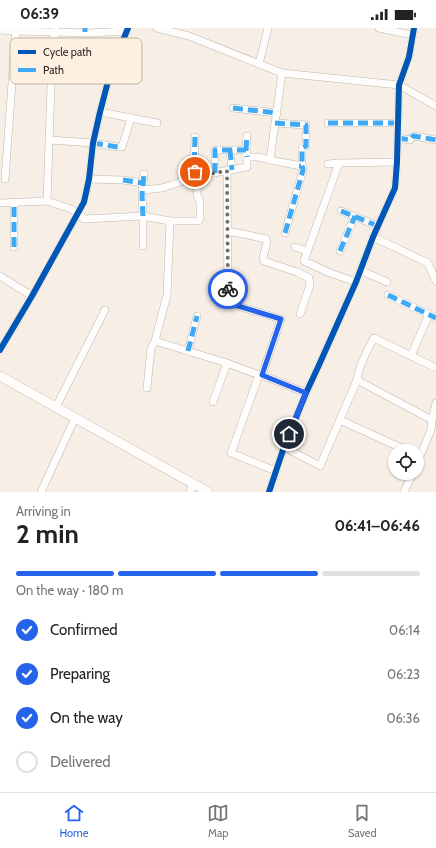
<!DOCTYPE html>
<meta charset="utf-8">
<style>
:root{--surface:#fff;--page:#f2f2f2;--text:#222;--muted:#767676;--line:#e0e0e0;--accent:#2563eb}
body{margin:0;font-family:Cabin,sans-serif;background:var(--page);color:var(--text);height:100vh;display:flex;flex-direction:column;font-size:15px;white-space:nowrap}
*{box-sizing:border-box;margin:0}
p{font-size:13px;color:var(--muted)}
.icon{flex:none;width:22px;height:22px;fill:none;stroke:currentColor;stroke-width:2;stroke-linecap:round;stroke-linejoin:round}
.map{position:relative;height:464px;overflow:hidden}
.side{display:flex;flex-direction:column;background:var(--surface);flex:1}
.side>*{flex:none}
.fabs{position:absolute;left:388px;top:416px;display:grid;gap:8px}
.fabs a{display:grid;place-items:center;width:36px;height:36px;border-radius:50%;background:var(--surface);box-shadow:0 1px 3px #0004;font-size:20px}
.pin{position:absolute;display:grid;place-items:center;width:34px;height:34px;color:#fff;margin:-17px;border:2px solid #fff;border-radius:50%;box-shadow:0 1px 4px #0007}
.courier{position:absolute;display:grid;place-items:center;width:40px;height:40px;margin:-20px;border:3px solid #2563eb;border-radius:50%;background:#fff;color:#222;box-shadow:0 1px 5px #0007}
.overview em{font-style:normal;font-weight:800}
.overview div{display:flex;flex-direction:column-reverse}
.overview{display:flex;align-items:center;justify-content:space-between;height:68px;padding:0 16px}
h1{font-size:26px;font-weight:800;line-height:30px}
.bar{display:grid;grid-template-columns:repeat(4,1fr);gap:6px 4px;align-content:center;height:48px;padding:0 16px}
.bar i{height:5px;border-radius:3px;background:var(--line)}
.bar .selected{background:var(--accent)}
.bar p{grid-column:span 4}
ol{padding:0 16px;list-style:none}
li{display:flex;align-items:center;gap:12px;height:44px}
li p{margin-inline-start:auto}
li .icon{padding:4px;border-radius:50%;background:var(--accent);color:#fff;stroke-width:4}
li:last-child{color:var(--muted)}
li i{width:22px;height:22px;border:2px solid var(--line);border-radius:50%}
.status{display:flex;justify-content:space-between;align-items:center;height:28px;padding:0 20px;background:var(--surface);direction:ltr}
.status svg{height:11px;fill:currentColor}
.menu{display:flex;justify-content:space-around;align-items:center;height:56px;border-top:1px solid var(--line);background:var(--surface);font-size:11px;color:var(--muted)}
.menu a{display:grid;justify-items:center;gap:2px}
.menu .selected{color:var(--accent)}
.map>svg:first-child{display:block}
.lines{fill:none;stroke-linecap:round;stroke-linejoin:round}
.minor-casing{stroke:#bdb7b0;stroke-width:8}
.tertiary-casing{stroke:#bdb7b0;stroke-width:10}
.minor{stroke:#fefdfb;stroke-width:7}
.tertiary{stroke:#fefdfb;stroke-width:9}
.quiet{stroke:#3fa9f5;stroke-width:5;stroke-dasharray:10 5;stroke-linecap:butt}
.cycleway-casing{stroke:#fdf0e0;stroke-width:8}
.cycleway{stroke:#0057b8;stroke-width:6}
.done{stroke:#756f68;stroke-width:4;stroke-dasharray:0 7.2}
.route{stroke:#2563eb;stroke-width:5}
.key{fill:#fdf0e0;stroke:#bfb5a8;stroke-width:1}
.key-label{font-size:11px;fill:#2f2a24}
</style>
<div class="status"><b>06:39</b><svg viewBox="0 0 49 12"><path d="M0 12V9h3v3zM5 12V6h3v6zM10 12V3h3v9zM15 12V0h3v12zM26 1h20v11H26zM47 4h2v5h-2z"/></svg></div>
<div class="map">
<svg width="436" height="464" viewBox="0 0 436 464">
<rect width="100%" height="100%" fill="#f7efe6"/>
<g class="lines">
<defs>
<g id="minor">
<path d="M157,0L189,8L282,45L399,57L436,78"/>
<path d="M379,0L412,7"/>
<path d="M0,2L15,3L90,5L126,3"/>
<path d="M259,36L268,0"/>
<path d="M233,80L277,85"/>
<path d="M100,84L157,95"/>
<path d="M328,95H398"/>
<path d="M398,110L410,112L413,108H414L436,112"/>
<path d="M49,112L93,115L118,119H122L131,90"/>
<path d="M230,122L232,142"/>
<path d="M246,122L247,108"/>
<path d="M270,132L301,138L302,136V120L306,118V97L275,95"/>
<path d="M328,136L339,135"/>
<path d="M227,143L228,275L281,291L262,347"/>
<path d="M215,145V122H246L247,129"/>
<path d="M5,151L16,0"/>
<path d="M89,151L123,152L143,155"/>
<path d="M142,162L162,160L202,147L247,139V129H258L270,132L282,45"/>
<path d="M47,173L52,29L55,0"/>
<path d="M0,175L47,173L71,181L79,186L84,191L143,188L170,193L167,267L155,313L151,320L147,360"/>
<path d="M341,183L378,198"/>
<path d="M170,193H199L200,190V174L197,167L198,149L194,143L195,109"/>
<path d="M227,203L248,207L266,211L267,214L263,230L264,233L297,244L309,250L310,257L300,286"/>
<path d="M285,205L303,142L302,137"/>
<path d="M373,209L428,235L436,253"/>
<path d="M143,218V188L142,168L144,146"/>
<path d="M14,219V175"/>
<path d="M295,219L307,223"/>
<path d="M340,223L355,188"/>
<path d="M360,242L387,254"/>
<path d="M0,248L32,268"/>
<path d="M356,254L330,245L304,233L339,135L397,134"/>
<path d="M388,267L436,290"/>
<path d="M155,313L227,335L259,347H262L306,365"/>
<path d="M0,322L32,268L84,174L89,151L93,115L100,84L111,42L128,0"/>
<path d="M188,323L197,288"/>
<path d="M411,328L429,286"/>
<path d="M259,347L231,425L276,443"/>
<path d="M357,352L432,392"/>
<path d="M213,374L227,335"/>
<path d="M56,379L105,282"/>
<path d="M340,392L408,423"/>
<path d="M284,419L320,438L357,352C359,339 367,322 374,310L436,340"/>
<path d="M417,435L431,402L432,392L436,375"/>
<path d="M41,464L75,390"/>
<path d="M190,464L193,456"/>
<path d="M269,464L284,419L306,365L319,337L356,254L373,209L395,160L397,134L399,57L409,29L414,0"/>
<path d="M404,464L413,445"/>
</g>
<path id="tertiary" d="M0,348L208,464"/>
</defs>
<use href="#minor" class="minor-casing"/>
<use href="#tertiary" class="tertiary-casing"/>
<use href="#minor" class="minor"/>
<use href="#tertiary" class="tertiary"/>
<g class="quiet">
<path d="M85,4V0"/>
<path d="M233,80L277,85"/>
<path d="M275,95L306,97V118L302,120V136L301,138H299"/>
<path d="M328,95H398"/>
<path d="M195,109L194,143L198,149"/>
<path d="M398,110L410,112L413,108H414L436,112"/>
<path d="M93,115L118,119H122"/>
<path d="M230,122L232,142"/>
<path d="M246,122L247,108"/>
<path d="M215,145V122H246L247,129"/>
<path d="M123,152L143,155"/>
<path d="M341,183L378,198"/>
<path d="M143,188L142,168L144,146"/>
<path d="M285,205L303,142L302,137"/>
<path d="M14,219V175"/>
<path d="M340,223L355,188"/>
<path d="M388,267L436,290"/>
<path d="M188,323L197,288"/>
</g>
<defs>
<g id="cycleway">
<path d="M0,322L32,268L84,174L89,151L93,115L100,84L111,42L128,0"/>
<path d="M269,464L284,419L306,365L319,337L356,254L373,209L395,160L397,134L399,57L409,29L414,0"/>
</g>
</defs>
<use href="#cycleway" class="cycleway-casing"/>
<use href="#cycleway" class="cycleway"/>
</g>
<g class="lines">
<path class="done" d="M195,144L198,149L202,147L227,143L228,261"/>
<path class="route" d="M228,261V275L281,291L262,347L306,365L289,406"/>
</g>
<rect x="10" y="10" width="132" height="46" rx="6" class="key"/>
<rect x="18" y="22" width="18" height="4" fill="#0057b8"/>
<rect x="18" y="40" width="18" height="4" fill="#3fa9f5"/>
<g class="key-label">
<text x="43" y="28">Cycle path</text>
<text x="43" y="46">Path</text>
</g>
</svg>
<div class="fabs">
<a><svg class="icon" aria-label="locate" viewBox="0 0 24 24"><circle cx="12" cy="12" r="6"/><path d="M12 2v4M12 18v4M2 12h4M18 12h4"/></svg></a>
</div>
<div class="pin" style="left:195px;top:144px;background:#ea580c"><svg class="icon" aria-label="bag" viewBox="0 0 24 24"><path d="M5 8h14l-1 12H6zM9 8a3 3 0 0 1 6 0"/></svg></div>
<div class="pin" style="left:289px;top:406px;background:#1f2937"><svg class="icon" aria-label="home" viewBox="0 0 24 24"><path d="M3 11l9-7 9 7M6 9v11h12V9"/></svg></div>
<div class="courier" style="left:228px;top:261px"><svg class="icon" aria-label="bike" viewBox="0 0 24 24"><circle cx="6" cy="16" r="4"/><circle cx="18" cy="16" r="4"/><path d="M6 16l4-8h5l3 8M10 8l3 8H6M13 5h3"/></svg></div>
</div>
<section class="side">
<div class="overview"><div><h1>2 min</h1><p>Arriving in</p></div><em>06:41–06:46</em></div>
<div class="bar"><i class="selected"></i><i class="selected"></i><i class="selected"></i><i></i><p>On the way · 180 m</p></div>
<ol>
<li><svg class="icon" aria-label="check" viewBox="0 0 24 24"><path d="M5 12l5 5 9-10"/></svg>Confirmed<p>06:14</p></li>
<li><svg class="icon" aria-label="check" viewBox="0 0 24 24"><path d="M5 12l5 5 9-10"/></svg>Preparing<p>06:23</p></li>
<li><svg class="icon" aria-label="check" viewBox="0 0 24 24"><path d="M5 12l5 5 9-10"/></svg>On the way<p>06:36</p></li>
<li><i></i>Delivered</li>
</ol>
</section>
<nav class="menu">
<a class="selected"><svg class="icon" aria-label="home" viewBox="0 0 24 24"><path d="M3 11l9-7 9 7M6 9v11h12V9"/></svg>Home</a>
<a><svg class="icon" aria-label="map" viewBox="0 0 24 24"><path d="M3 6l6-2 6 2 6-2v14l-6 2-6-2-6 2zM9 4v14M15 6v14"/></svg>Map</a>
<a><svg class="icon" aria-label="saved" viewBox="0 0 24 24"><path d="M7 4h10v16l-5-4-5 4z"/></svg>Saved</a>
</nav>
